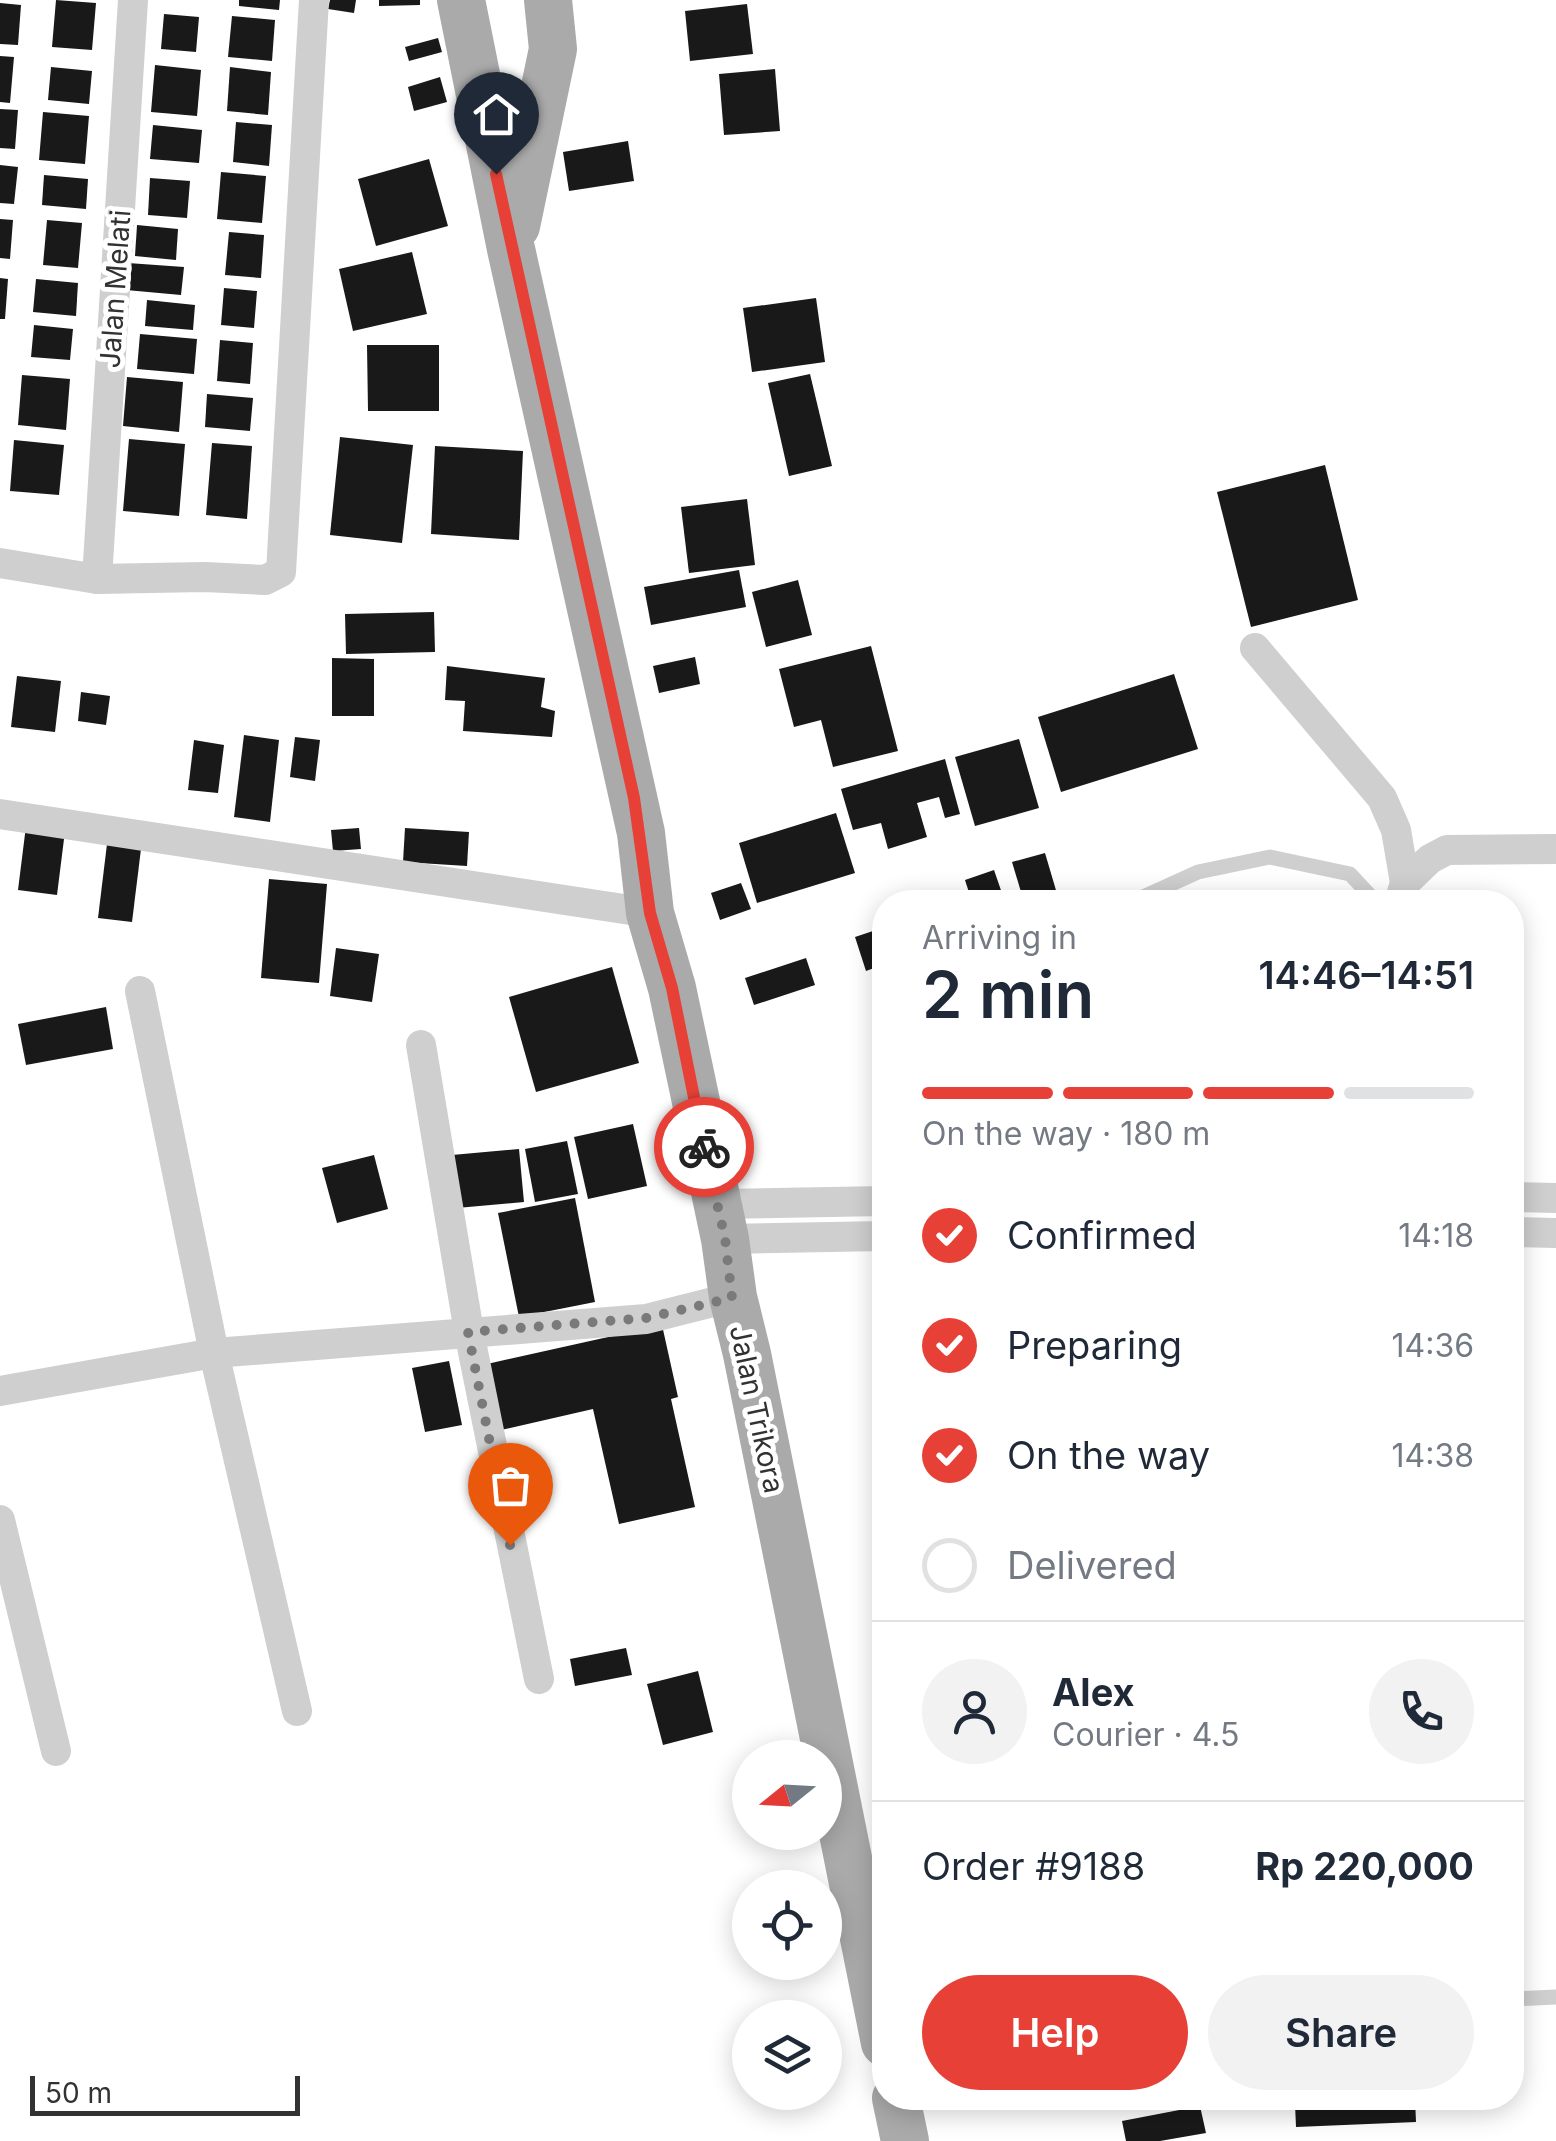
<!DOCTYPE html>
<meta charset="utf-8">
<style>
:root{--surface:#fff;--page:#f2f2f3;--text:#1f2937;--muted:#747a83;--line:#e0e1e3;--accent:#e74137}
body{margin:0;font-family:Inter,sans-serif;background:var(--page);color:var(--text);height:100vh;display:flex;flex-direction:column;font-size:38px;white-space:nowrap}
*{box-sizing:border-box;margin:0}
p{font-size:32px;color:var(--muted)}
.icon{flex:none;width:55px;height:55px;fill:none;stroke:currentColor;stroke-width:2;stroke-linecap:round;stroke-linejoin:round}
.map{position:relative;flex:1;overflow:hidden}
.details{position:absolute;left:872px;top:890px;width:652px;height:1220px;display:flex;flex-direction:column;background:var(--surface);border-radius:40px;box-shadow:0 5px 25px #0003}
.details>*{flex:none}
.needle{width:65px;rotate:252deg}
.tools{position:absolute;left:732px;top:1740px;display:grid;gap:20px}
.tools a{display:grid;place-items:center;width:110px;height:110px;border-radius:50%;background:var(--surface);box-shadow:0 5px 25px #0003;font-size:50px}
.scale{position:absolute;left:30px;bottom:25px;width:270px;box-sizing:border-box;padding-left:10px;border:5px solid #323232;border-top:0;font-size:28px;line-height:35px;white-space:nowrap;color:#323232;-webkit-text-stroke:8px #fff;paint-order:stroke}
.pin{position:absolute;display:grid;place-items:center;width:85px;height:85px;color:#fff;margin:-102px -42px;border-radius:50% 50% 50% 0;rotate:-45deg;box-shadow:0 0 10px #0007}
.pin .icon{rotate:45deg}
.courier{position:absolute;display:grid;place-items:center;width:100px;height:100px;margin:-50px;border:8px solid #e74137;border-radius:50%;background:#fff;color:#222;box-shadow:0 2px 12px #0007}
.head em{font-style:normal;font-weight:600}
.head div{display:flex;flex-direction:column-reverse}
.head{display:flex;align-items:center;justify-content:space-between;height:170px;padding:0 50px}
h1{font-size:65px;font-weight:600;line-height:75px}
.bar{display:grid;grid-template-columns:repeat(4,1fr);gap:15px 10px;align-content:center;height:120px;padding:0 50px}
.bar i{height:12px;border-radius:8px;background:var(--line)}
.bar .on{background:var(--accent)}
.bar p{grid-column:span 4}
.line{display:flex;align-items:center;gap:25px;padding:0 50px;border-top:2px solid var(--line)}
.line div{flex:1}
.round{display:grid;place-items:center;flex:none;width:105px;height:105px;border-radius:52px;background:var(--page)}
ol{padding:0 50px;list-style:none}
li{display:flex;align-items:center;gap:30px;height:110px}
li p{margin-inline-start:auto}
li .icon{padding:10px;border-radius:50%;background:var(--accent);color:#fff;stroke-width:4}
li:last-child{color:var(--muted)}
li i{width:55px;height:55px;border:5px solid var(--line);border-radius:50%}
.button{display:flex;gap:20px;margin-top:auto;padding:20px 50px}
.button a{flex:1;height:115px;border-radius:60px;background:var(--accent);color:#fff;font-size:40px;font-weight:600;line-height:115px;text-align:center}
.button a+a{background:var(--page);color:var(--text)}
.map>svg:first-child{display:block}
.building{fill:#191919}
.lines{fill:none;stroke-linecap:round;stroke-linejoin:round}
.service{stroke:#cfcfcf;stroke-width:15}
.minor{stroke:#cfcfcf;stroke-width:30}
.primary{stroke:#aaa;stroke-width:48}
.done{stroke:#7a7a7a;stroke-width:10;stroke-dasharray:0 18}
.route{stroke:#e74137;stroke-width:12}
.labels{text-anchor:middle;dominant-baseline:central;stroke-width:10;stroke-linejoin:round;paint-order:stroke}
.street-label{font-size:28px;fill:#323232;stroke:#fff}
</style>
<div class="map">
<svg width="1556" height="2141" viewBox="0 0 1556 2141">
<rect width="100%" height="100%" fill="#fff"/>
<g class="building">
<path d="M56,0L96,3L92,50L52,47Z"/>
<path d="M239,0H280L279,10L239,6Z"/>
<path d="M330,0H356L354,13L328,9Z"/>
<path d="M379,0H420V5L379,6Z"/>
<path d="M0,3L21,5L18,45L0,44Z"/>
<path d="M747,4L753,54L690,61L685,11Z"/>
<path d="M164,14L199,17L196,52L161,49Z"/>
<path d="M232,16L275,20L272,61L228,57Z"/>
<path d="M438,38L442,52L409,61L405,47Z"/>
<path d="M0,56L14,57L10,103L0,102Z"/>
<path d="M155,65L201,70L197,116L151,112Z"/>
<path d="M51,67L92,71L89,104L48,100Z"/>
<path d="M230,67L271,72L268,115L227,111Z"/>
<path d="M775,69L780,131L724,135L719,74Z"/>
<path d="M440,77L447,102L414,111L408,87Z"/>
<path d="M0,109L18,110L15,149L0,148Z"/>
<path d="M43,112L89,116L85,164L39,160Z"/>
<path d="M236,122L272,125L269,166L233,162Z"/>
<path d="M153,125L202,130L199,163L150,159Z"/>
<path d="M628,141L634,181L569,191L563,152Z"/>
<path d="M429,159L448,226L376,246L358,179Z"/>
<path d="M0,165L18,167L14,204L0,203Z"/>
<path d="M221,172L266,176L262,223L217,219Z"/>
<path d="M44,175L88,179L86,209L42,205Z"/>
<path d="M150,178L190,181L187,218L148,215Z"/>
<path d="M0,219L13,220L10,259L0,258Z"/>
<path d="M47,220L82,223L78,268L43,265Z"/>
<path d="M137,225L178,229L176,260L135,256Z"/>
<path d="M229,232L264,235L261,278L225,275Z"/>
<path d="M412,252L427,314L353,331L339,269Z"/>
<path d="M128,263L184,267L181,295L126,290Z"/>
<path d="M0,278L8,279L5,319H0Z"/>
<path d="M36,279L78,283L76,316L33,312Z"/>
<path d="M224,288L257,291L254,328L221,325Z"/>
<path d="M816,298L825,362L752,372L743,308Z"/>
<path d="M147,300L195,305L193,330L145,326Z"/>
<path d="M34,325L73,329L70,360L31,357Z"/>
<path d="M140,334L197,339L194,374L137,369Z"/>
<path d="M220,340L253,343L250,384L217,381Z"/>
<path d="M367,345H439V411H368Z"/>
<path d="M810,374L832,466L789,476L768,383Z"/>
<path d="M22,375L70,379L66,430L18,425Z"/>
<path d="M127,377L183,382L179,432L123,426Z"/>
<path d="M207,394L253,398L250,431L205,427Z"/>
<path d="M340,437L413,445L402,543L330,535Z"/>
<path d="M129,439L185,444L179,516L123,511Z"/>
<path d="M14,440L64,445L59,495L10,491Z"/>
<path d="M212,443L252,446L247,519L206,515Z"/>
<path d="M435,446L523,451L519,540L431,534Z"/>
<path d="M1325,465L1358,600L1251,627L1217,492Z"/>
<path d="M747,499L755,565L689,573L681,507Z"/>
<path d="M739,570L746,607L651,625L644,587Z"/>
<path d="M798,580L812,635L766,647L752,592Z"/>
<path d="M434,612L435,652L346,654L345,614Z"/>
<path d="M871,646L898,751L833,767L821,720L794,727L779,669Z"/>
<path d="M695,657L700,684L659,693L653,666Z"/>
<path d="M332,658L374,659V716H332Z"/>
<path d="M447,666L545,678L541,707L555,711L552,737L463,731L465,701L445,700Z"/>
<path d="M1174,674L1198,749L1061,792L1038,717Z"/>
<path d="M17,676L61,681L55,732L11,727Z"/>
<path d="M81,692L110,696L106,725L78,721Z"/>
<path d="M244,735L279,740L270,822L234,817Z"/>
<path d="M295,737L320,740L315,781L290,777Z"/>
<path d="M1019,739L1039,808L975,826L955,757Z"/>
<path d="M194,740L224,745L218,793L188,790Z"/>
<path d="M945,759L960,814L945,818L939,797L917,803L927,837L888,849L881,823L853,830L841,789Z"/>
<path d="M836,813L855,873L757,903L739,843Z"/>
<path d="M26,826L65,831L57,895L18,890Z"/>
<path d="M359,828L361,849L333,851L331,830Z"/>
<path d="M405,828L469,832L467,866L403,862Z"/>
<path d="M107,844L141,849L132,922L98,918Z"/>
<path d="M1045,853L1058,897L1024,902L1012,862Z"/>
<path d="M994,870L1005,902H972L965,880Z"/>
<path d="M269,879L327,884L319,983L261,978Z"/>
<path d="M741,883L751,909L720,920L711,893Z"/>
<path d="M885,927V964L866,971L855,937Z"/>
<path d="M336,948L379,954L372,1002L330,996Z"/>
<path d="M806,958L815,985L754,1005L745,978Z"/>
<path d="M612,967L639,1063L536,1092L509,997Z"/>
<path d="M106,1007L113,1049L26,1065L18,1024Z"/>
<path d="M633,1124L647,1186L588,1199L574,1137Z"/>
<path d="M567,1141L578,1194L535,1202L525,1149Z"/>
<path d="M519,1149L524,1202L457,1208L452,1155Z"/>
<path d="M374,1155L388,1209L337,1223L322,1168Z"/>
<path d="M575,1198L595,1302L519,1317L498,1213Z"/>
<path d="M662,1325L678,1397L671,1399L695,1507L619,1524L593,1409L501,1430L487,1364Z"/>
<path d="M449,1361L462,1425L425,1432L412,1368Z"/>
<path d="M626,1648L632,1675L575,1686L570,1659Z"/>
<path d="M698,1671L713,1732L663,1745L647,1684Z"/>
<path d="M1415,2099L1416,2122L1296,2127L1295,2104Z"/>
<path d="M1200,2106L1206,2133L1160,2141H1126L1122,2121Z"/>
</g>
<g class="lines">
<g class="service">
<path d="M1132,902L1198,872L1270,857L1350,874L1376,902"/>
<path d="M1512,1999L1556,1997"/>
</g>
<g class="minor">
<path d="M0,563L97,579L205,577L265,580L281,572L314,0"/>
<path d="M97,579L133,0"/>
<path d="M1255,648L1382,798L1396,830L1405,883L1399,902"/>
<path d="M0,814L650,913"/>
<path d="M1405,883L1430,859L1447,850L1556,849"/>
<path d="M140,991L214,1353L297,1711"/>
<path d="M421,1045L469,1332L539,1679"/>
<path d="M1512,1197L1556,1198"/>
<path d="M716,1204L885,1201"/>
<path d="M1512,1232L1556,1233"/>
<path d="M725,1239L885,1236"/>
<path d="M0,1391L214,1353L646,1319L733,1297"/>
<path d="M0,1520L56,1751"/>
</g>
<g class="primary">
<path d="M461,0L511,249L641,833L650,913L672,988L725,1239L733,1297L747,1354L885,2043"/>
<path d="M516,226L553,49L548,0"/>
<path d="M896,2098L905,2141"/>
</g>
</g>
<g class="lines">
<path class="done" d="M510,1545L468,1332L646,1318L732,1298L725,1238L704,1147"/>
<path class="route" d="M496,174L634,798L650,913L672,988L704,1147"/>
</g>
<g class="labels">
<g class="street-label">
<text transform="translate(115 289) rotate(-86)">Jalan Melati</text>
<text transform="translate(757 1409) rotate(78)">Jalan Trikora</text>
</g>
</g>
</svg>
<div class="tools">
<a><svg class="needle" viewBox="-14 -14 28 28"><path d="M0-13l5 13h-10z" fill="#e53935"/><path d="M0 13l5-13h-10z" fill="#747a83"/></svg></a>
<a><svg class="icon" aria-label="locate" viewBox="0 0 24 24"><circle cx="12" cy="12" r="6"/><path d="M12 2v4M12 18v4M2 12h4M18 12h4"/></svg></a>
<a><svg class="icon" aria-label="layers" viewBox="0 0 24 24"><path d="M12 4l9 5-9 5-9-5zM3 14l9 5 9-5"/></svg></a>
</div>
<div class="scale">50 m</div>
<div class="pin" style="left:510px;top:1545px;background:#ea580c"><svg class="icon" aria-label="bag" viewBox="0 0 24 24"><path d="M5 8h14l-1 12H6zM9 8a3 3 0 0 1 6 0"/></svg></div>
<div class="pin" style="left:496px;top:174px;background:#1f2937"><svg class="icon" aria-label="home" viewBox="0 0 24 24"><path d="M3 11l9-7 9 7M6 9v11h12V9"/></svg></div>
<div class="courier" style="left:704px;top:1147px"><svg class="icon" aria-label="bike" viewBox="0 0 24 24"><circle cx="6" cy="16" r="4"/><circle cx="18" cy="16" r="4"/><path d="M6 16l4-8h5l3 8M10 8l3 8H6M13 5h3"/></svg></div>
<section class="details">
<div class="head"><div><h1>2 min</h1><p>Arriving in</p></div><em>14:46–14:51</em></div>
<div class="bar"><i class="on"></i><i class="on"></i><i class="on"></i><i></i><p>On the way · 180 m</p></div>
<ol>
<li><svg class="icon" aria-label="check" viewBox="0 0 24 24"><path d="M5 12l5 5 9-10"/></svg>Confirmed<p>14:18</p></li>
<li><svg class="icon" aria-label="check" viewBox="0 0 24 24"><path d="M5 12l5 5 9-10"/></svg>Preparing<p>14:36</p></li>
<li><svg class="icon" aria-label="check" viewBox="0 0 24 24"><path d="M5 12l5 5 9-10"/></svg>On the way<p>14:38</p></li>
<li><i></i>Delivered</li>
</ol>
<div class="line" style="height:180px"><a class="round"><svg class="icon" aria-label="person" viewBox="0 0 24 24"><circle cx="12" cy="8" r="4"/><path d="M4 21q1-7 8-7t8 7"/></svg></a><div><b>Alex</b><p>Courier · 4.5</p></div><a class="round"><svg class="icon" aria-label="phone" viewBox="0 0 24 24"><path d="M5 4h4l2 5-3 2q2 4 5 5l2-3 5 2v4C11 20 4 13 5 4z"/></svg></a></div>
<div class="line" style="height:130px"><div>Order #9188</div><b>Rp 220,000</b></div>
<div class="button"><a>Help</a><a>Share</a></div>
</section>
</div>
